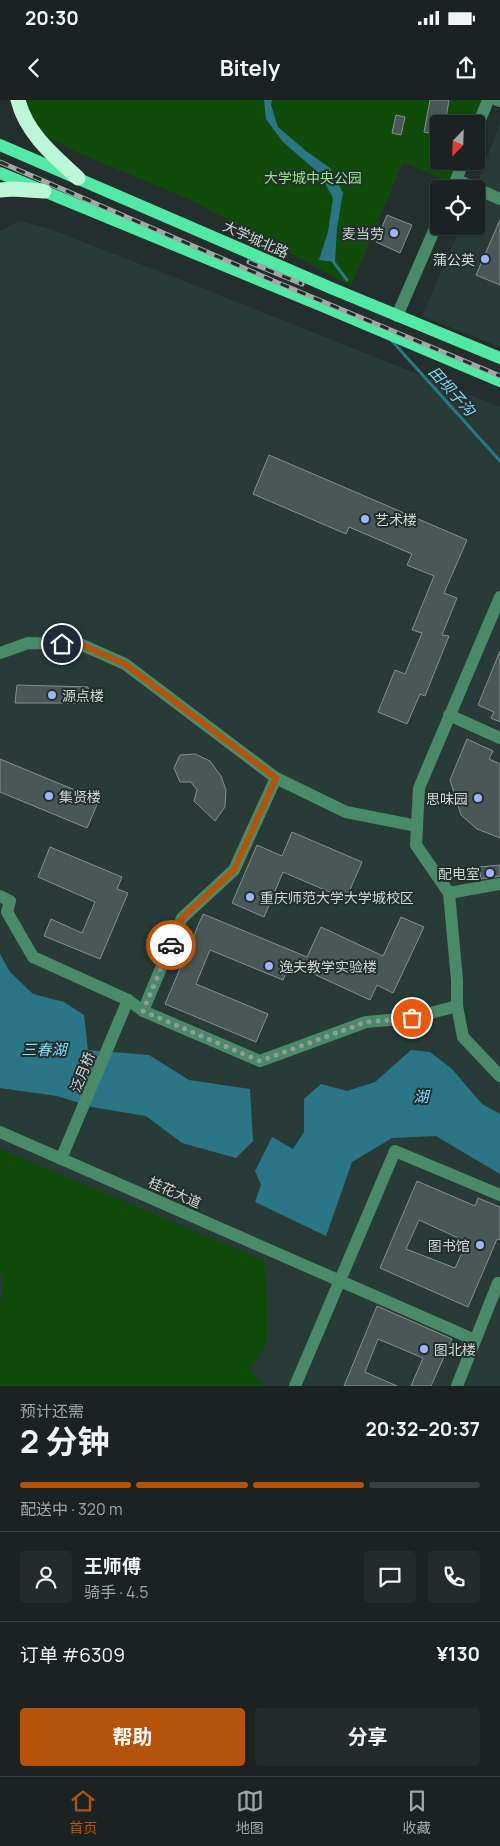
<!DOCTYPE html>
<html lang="zh">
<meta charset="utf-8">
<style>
:root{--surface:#1b2322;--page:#242b2a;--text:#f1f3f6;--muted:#a0a4a5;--line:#394040;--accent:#b45309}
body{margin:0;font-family:Manrope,"Noto Sans SC",sans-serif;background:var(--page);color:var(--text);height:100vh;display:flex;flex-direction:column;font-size:19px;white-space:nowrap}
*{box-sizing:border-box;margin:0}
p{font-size:16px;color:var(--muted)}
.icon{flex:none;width:28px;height:28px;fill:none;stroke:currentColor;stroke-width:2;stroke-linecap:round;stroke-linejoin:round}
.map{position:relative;height:1286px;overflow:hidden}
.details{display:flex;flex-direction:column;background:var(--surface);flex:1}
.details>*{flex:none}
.needle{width:32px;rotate:203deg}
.tools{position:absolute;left:430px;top:15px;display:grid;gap:10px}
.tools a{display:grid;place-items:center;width:55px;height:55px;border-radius:5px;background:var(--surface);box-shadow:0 1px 4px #0004,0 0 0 1px var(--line);font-size:25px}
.pin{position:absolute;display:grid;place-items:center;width:42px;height:42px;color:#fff;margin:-21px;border:2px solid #fff;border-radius:50%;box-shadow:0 1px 5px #0007}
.courier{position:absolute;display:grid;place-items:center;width:50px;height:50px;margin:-25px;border:4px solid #b45309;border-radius:50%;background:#fff;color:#222;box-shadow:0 1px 6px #0007}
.headline em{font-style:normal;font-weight:700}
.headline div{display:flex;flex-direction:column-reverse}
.headline{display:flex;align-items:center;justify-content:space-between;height:85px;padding:0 20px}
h1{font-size:32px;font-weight:700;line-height:38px}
.bar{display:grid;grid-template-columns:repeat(4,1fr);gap:8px 5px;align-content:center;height:60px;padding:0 20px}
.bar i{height:6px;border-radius:4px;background:var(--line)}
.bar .on{background:var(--accent)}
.bar p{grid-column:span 4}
.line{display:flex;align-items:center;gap:12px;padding:0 20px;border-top:1px solid var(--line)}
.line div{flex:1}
.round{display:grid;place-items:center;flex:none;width:52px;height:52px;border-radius:5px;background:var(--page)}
.action{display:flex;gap:10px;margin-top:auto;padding:10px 20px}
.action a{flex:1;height:58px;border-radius:5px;background:var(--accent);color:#fff;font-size:20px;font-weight:700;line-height:58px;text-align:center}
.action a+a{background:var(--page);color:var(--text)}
.status{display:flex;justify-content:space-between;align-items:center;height:35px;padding:0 25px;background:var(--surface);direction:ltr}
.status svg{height:14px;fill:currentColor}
header{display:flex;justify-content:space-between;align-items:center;height:65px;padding:0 20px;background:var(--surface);font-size:22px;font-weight:700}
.tab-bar{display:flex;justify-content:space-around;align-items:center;height:70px;border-top:1px solid var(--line);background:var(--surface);font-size:14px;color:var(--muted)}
.tab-bar a{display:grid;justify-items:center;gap:2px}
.tab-bar .on{color:var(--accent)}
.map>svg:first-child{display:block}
.built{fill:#283b36}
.green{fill:#104c09}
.water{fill:#2a7687}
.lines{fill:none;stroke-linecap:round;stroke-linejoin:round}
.stream{stroke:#2a7687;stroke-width:3}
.building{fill:#4a5757;stroke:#839090;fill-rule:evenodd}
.minor{stroke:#498a69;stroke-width:12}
.major{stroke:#51e9a5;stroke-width:12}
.highway{stroke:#bcf8d7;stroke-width:15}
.rail-casing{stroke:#a1a9a7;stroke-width:5}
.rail{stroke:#242f2d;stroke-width:3;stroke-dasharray:9;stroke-linecap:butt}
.done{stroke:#929b99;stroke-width:5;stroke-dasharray:0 9}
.route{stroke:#b45309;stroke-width:6}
.poi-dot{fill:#9eb4fd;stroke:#242f2d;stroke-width:2}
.labels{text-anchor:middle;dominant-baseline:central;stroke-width:4;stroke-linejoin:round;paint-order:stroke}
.park-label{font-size:14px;fill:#8fe884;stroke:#242f2d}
.poi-label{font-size:14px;fill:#ced5d3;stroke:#242f2d;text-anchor:start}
.street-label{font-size:14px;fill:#ced5d3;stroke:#242f2d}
.water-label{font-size:15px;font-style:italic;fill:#80def6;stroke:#242f2d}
</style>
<div class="status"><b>20:30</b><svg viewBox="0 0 49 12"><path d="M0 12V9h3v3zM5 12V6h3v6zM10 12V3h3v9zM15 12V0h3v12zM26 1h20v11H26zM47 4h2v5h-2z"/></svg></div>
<header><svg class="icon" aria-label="back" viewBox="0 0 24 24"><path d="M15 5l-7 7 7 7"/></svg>Bitely<svg class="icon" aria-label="share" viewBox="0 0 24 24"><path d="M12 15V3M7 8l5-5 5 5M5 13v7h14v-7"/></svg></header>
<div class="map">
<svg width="500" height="1286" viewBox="0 0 500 1286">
<rect width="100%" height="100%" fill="#242f2d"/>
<g class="built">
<path d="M500,24V247L422,216L461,126H476L475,89Z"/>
<path d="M19,121L47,128L189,183L500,307V1286H0V131Z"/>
</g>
<g class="green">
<path d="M24,0H483L473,24H439V61H457L449,82L403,62L351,186L193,101L72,50L44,34L26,9Z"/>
<path d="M0,1049L264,1161L267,1200V1241L250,1270L263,1286H0V1207L4,1179L0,1174Z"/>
</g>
<g class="water">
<path d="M264,0H272L271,5L278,27L306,51L330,68L343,93L337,128L335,162L319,160L328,132L333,98L320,74L283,42L266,19Z"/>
<path d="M0,854L10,872L33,894L64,902L84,915L88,950L149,955L189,980L250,989L253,1041L236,1058L182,1043L146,1016L92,1007L57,996L0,988Z"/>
<path d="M411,950L430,952L452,969L482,1004L500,1014V1074L436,1036L392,1038L352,1062L326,1136L255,1102L261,1085L255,1071L272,1037L293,1049L304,1032V999L321,984L347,991L375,982Z"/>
</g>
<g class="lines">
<g class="stream">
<path d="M332,160L347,180"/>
<path d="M392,241L500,361"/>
</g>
</g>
<g class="building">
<path d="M430,0H449L445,24H439V35L424,32Z"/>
<path d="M396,15L405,17L401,35L392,33Z"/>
<path d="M387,115L412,125L400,153L376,142Z"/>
<path d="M500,120V185L476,175Z"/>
<path d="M269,355L467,440L444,493L457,498L442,535L449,536L425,596L420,594L407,624L378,612L395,570L405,574L422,533L412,530L434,476L407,465L412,454L349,427L346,434L253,394Z"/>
<path d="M500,551V622L491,618L494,612L478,605Z"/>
<path d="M17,585L88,587L90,603H15Z"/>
<path d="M467,639L493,651L489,659L500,664V738L477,729L461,715L450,680Z"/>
<path d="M195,654L210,661L221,676L226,690L225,707L215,721L194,701L197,690L191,682H180L174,668L180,655Z"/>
<path d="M0,659L99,700L87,728L0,692Z"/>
<path d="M292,732L362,762L346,799L283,772L264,817L232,803L257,745L282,756Z"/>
<path d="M50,747L122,777L117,789L128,793L100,859L44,836L51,819L82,833L95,802L38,777Z"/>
<path d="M500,765V776L481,779L479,767Z"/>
<path d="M203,814L307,857L321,827L383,856L401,817L424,827L393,893L377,885L370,900L290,863L283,880L210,850L196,884L268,914L256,942L165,904Z"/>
<path d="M417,1081L475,1106L478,1098L500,1107V1140L497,1139L468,1207L380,1168ZM419,1120L467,1142L455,1168L406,1149Z"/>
<path d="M377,1206L452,1239L431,1286H411L423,1258L378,1239L365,1272L397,1286H344Z"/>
</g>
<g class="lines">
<g class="minor">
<path d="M497,0L500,1"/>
<path d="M476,30L488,0"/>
<path d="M457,80L500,99"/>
<path d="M452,89L464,61"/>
<path d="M397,216L439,119"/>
<path d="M500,497L419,688L416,745L449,793L457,880V906L463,937L500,976"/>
<path d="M0,553L28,543L80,544L125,564L276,678L346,712L417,726"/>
<path d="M449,615L500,638"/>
<path d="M449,793L500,784"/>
<path d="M0,796L10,801L7,812L33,857L128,900L143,911L260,961L366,922L412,918L457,906"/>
<path d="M143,911L182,818L234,770L276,678"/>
<path d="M0,1032L475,1240"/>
<path d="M61,1059L128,900"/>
<path d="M295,1286L395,1051L500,1095"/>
<path d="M457,1286L498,1183H500"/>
</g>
<g class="major">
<path d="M0,45L331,188L500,258"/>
<path d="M0,73L325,207L500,281"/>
</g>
<g class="highway">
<path d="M18,0C26,33 54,56 78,78"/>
<path d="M0,90L13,89L44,91"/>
</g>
<defs>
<g id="rail">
<path d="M0,62L276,182L500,276"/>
<path d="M249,162L302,184"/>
</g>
</defs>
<use href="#rail" class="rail-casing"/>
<use href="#rail" class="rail"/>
</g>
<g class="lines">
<path class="done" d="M171,845L143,911L260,961L366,922L412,918"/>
<path class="route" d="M62,544H80L125,564L276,678L234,770L182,818L171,845"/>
</g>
<g class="poi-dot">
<circle cx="394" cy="133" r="5"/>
<circle cx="485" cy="159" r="5"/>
<circle cx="365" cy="419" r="5"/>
<circle cx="52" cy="595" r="5"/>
<circle cx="49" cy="696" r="5"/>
<circle cx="478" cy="698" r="5"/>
<circle cx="490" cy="773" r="5"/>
<circle cx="250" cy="797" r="5"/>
<circle cx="269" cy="866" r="5"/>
<circle cx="480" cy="1145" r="5"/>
<circle cx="424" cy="1249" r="5"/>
</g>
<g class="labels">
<g class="park-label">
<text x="313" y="77">大学城中央公园</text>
</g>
<g class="poi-label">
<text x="384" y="133" text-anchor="end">麦当劳</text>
<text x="475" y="159" text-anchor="end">蒲公英</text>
<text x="375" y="419">艺术楼</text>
<text x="62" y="595">源点楼</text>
<text x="59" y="696">集贤楼</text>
<text x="468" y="698" text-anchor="end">思味园</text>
<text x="480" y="773" text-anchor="end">配电室</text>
<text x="260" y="797">重庆师范大学大学城校区</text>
<text x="279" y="866">逸夫教学实验楼</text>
<text x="470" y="1145" text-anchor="end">图书馆</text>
<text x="434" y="1249">图北楼</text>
</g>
<g class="street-label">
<text transform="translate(256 139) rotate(24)">大学城北路</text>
<text transform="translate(82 972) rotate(-68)">泛月桥</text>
<text transform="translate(175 1092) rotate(24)">桂花大道</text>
</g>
<g class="water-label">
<text transform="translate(452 291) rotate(48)">田坝子沟</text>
<text x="44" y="949">三春湖</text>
<text x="421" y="996">湖</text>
</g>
</g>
</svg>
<div class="tools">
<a><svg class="needle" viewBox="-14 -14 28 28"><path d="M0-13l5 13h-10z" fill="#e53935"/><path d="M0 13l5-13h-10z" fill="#a0a4a5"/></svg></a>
<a><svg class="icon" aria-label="locate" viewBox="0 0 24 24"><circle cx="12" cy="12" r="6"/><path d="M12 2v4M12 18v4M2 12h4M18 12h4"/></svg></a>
</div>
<div class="pin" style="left:412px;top:918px;background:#ea580c"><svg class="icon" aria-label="bag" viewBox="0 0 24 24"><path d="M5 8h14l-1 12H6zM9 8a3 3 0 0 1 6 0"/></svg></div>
<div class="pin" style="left:62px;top:544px;background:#1f2937"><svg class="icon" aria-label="home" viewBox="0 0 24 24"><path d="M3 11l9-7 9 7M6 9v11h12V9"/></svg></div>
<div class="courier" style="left:171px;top:845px"><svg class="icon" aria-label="car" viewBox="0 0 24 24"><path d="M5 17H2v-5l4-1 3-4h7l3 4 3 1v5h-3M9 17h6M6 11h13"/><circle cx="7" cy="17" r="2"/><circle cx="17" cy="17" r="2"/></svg></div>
</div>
<section class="details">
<div class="headline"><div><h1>2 分钟</h1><p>预计还需</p></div><em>20:32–20:37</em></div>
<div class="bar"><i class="on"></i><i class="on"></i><i class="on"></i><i></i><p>配送中 · 320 m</p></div>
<div class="line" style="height:90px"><a class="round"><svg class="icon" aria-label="person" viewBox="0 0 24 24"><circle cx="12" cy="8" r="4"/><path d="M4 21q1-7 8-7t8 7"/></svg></a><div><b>王师傅</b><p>骑手 · 4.5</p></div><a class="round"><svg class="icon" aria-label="chat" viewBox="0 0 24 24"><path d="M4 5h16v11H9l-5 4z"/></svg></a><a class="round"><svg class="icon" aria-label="phone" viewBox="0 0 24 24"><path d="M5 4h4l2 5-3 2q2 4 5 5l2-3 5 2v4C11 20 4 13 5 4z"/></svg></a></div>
<div class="line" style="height:65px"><div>订单 #6309</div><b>¥130</b></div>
<div class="action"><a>帮助</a><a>分享</a></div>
</section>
<nav class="tab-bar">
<a class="on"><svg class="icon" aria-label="home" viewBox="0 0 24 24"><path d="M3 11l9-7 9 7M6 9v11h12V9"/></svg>首页</a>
<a><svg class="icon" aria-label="map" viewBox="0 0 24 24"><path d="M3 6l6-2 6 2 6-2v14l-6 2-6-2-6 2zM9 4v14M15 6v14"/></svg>地图</a>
<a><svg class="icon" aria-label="saved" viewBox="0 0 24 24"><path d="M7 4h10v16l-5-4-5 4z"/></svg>收藏</a>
</nav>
